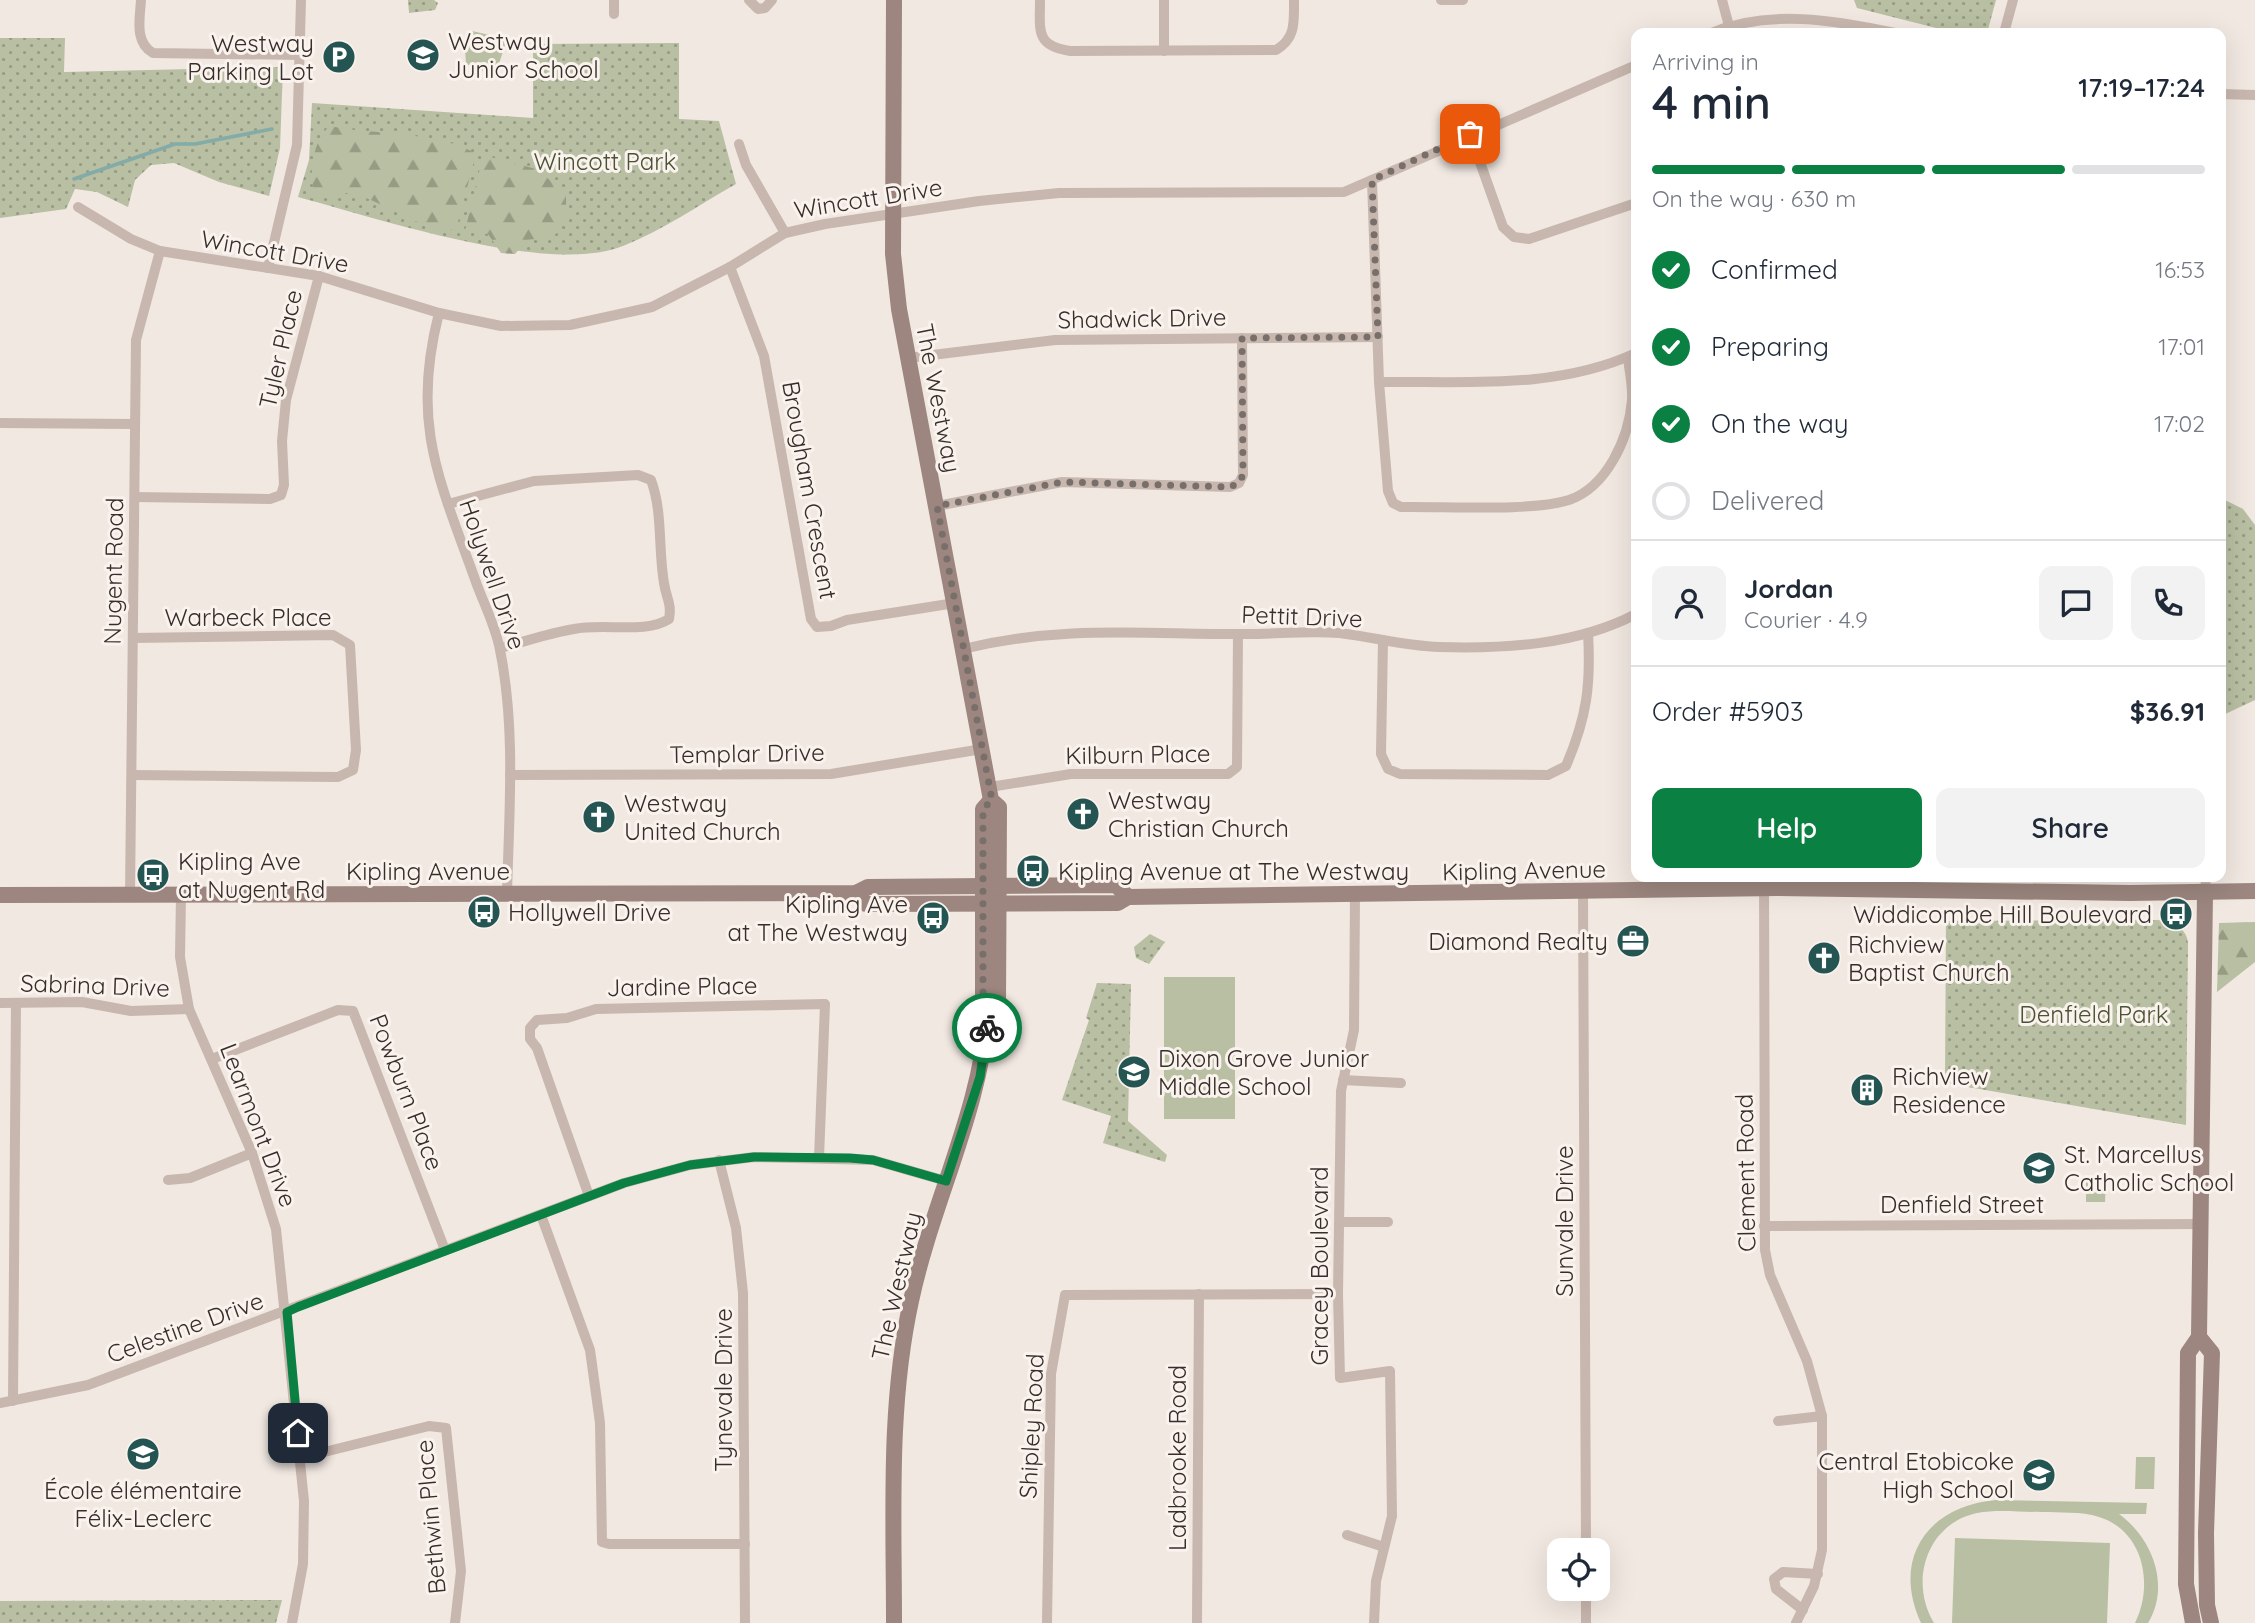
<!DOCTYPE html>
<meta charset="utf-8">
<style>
:root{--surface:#fff;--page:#f2f2f3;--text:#1f2937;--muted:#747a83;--line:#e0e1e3;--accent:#0b8043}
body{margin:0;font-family:Quicksand,sans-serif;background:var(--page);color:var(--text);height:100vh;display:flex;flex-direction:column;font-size:26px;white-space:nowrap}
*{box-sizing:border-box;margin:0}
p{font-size:23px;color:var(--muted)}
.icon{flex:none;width:38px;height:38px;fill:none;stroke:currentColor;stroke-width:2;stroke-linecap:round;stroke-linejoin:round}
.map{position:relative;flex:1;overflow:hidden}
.drawer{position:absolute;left:1631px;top:28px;width:595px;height:854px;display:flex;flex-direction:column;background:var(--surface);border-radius:14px;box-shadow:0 7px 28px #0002}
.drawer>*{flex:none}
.tools{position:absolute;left:1547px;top:1538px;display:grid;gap:14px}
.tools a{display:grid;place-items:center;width:63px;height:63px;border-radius:14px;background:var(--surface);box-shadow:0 7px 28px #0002;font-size:35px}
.pin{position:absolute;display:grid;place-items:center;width:60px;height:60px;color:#fff;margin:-30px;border-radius:14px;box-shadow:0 4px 10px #0006}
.courier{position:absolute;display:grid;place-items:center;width:70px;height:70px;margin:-35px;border:5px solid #0b8043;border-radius:50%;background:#fff;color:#222;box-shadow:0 2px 9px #0007}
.summary em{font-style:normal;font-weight:600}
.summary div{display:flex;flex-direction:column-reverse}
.summary{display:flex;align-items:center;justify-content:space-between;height:119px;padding:0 21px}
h1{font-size:46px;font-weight:600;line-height:52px}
.bar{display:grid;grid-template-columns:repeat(4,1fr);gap:10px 7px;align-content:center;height:84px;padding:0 21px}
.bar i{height:9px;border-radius:5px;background:var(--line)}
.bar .active{background:var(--accent)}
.bar p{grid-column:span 4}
.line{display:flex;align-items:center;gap:18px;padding:0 21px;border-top:2px solid var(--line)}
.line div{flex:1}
.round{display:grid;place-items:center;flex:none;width:74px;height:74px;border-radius:14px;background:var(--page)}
ol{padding:0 21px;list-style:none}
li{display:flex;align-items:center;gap:21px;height:77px}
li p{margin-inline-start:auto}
li .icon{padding:7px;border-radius:50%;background:var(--accent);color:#fff;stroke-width:4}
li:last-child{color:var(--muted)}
li i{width:38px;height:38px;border:4px solid var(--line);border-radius:50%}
.action{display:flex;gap:14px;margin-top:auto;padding:14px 21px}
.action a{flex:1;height:80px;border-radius:14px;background:var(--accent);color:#fff;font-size:28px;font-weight:600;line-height:80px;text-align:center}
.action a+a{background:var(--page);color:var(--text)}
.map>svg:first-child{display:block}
.green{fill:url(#green-dots)}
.forest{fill:url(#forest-firs)}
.pitch{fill:#b8bfa2}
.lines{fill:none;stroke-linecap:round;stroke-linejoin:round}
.stream{stroke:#83aba8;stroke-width:3.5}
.street{stroke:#c8b7ae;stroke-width:10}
.secondary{stroke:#9c867f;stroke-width:16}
.done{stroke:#786f6b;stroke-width:7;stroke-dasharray:0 12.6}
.route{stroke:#0b8043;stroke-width:9}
.labels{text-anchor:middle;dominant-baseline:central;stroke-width:6;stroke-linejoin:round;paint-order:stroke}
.poi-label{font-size:24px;fill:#372e2b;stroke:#f9f2ed;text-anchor:start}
.park-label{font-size:24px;fill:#4a5332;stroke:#f9f2ed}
.street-label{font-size:24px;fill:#372e2b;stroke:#f9f2ed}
</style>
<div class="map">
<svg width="2255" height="1623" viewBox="0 0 2255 1623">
<defs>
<pattern id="green-dots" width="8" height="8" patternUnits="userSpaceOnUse" patternTransform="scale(1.75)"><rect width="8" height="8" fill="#b8bfa2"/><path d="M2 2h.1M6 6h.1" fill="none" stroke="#969c84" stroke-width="1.8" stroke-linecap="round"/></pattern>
<pattern id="forest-firs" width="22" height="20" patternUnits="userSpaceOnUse" patternTransform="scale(1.75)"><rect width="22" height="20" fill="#b8bfa2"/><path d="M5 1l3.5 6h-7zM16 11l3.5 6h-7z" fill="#969c84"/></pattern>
</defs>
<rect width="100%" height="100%" fill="#f1e8e1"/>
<g class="green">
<path d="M408,0H434L438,3L435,10L409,13Z"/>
<path d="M1854,0H1996L1987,33H1956L1857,8Z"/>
<path d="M0,38H65L64,72L283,67L280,148L269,196L219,182L174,163L151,165L135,180L128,207L97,192L75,189L66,209L0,218Z"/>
<path d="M679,43V119L719,121L736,184C700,204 662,231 623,246C549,276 377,218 298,197L309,160L312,103L533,118V44Z"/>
<path d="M2221,498L2243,509L2255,525V700L2221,716Z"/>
<path d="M2158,920C2173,922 2186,927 2188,943L2186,1125L1945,1083L1946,921Z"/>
<path d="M1150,934L1165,942L1149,964L1136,958L1134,947Z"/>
<path d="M1097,983L1131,984L1128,1121L1167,1155L1165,1162L1103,1143L1111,1116L1062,1100L1089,1020L1086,1018Z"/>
<path d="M282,1600L276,1623H0V1601Z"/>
</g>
<g class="forest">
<path d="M330,126C370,135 442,131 476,154L456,229C437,239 378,199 354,194C340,191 330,196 316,195C307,175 313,140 330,126Z"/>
<path d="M483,155L536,169L566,193V213L559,232L549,237L527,240L515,254L501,253L488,234L465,231Z"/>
<path d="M2255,922V962L2217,992L2219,923Z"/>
</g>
<g class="pitch">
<path d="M472,31L507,39L495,76L466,64L465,49Z"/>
<rect x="1164" y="977" width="71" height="142"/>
<path d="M2086,1181L2106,1182L2105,1202H2086Z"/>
<path d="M2136,1457H2155L2154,1489H2135Z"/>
<path d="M1996,1500L2147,1503L2146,1514H2119C2152,1538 2171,1585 2148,1623H2135C2154,1585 2144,1531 2099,1517C2081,1511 2060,1513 2041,1512C2020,1512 1997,1509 1977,1513C1926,1524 1909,1582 1934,1623H1921C1891,1558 1928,1506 1996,1500Z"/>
<path d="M1955,1538L2110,1543L2107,1623H1952Z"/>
</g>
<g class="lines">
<path class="stream" d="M74,179L175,144H195L272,129"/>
<g class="street">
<path d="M141,0C140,18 134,42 153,53L300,55"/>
<path d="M749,0L758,9L765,8L772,0"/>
<path d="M1040,0C1040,30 1035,46 1070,51L1276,50C1296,38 1294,22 1294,0"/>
<path d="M1441,0H1463"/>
<path d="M1722,0L1729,26"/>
<path d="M614,14V0"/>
<path d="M1711,33C1769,9 1835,20 1895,33"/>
<path d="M2004,33L2013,0"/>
<path d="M1164,51V0"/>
<path d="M2221,94L2255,95"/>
<path d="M1470,134L1503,227L1514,237L1529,239L1636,203"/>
<path d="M739,144L746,165L785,233"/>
<path d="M1372,180L1379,382L1388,491L1393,503L1401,507C1444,506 1531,512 1569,500C1607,487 1629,438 1632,400C1633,386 1629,370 1628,357"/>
<path d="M78,207L131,239L160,251L319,276L439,313L501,326L570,325L652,307L730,267L785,233L825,224L979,201L1059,193L1344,192L1636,65"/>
<path d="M730,267L764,356L811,619L817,627L831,626L847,620L955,603"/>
<path d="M268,268L297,145L301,0"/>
<path d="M439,313C410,425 440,481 477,585C485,606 496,628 500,650C516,729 509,814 507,894"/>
<path d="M908,358L1055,340L1378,337"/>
<path d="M1379,382C1465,381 1556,390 1636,353"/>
<path d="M0,423L134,424"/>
<path d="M135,497L270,499L281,495L284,485L282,441L286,400L319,276"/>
<path d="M448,504L534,481L638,475L651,480C663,512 658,549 664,583C666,598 672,603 669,619C646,634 603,623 574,629C549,633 524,642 500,648"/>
<path d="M937,506L1062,482L1230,487L1239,483L1243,475L1242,338"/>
<path d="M133,638L333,635L350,645L356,750L353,770L338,777L133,775"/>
<path d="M1383,640L1381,754L1388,769L1400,774L1548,775L1566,766C1587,717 1591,685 1588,633"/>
<path d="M963,649C1062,625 1140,634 1238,634C1271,635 1306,630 1339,633C1373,637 1406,646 1439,647C1505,649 1577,645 1636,614"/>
<path d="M510,775L831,774L982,749"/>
<path d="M990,787L1071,774H1228L1237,767L1238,634"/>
<path d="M1764,877L1765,1250L1770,1275L1807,1361L1822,1416V1550L1814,1586L1796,1623"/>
<path d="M1583,892L1586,1550"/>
<path d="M2205,893L2206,877"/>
<path d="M1355,894L1354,1030L1341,1091L1338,1294L1340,1378L1390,1371L1392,1516L1376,1581L1374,1623"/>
<path d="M130,895L136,340L160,251"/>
<path d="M181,895L180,957L189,1009L252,1153L276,1229L304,1501L303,1564L292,1623"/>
<path d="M0,1003L82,1002L131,1011L189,1009"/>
<path d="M212,1059L338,1010L353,1011L445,1250"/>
<path d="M1343,1080L1401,1083"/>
<path d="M719,1160L736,1228L743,1293L745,1623"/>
<path d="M168,1180L190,1178L252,1153"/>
<path d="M589,1196L537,1048L530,1039V1028L537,1020L567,1018L596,1009L825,1004L819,1158"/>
<path d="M541,1215L590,1350L600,1423L602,1542L609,1544H745"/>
<path d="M1341,1222H1388"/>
<path d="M1764,1226L2203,1224"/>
<path d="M13,1401L16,1003"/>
<path d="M0,1403L88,1385L624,1183L690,1165L754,1157L873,1160L946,1181"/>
<path d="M1778,1421L1822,1416"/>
<path d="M300,1458L429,1426L446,1428L461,1571L455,1623"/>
<path d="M1347,1535L1384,1547"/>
<path d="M1586,1589V1623"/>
<path d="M1803,1610L1776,1589L1774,1579L1783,1572L1818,1574"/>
<path d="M1047,1623L1051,1374L1065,1295L1338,1294"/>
<path d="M1197,1623L1199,1294"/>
</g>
<g class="secondary">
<path d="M894,0L893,254L899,309L991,800L999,807L998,1003L988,1009"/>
<path d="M856,893L866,904L1118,903L1128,897L1777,888L2130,893L2255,891"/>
<path d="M0,895L856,893L868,887L1116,885L1128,897"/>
<path d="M2199,1337L2212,1353L2206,1533L2207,1605L2211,1623"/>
<path d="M894,1623C894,1515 888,1406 911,1301C932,1202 981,1111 988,1009L983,1003V809L991,800"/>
<path d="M2193,1623L2186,1584L2188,1353L2199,1337L2205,893"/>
</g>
</g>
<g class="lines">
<path class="done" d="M987,1028L988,1009L983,1003V809L992,800L937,506L1062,482L1230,487L1239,483L1243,475L1242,338L1378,337L1372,180L1470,134"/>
<path class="route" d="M298,1433L287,1312L298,1307L624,1183L690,1165L754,1157L850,1158L873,1160L946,1181L980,1077L987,1028"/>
</g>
<defs>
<symbol id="school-disc" viewBox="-11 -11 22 22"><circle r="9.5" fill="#255553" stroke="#f9f2ed"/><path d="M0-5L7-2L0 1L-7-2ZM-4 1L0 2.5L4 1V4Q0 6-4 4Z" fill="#fff"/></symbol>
<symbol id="parking-disc" viewBox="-11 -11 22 22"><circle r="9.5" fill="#255553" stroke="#f9f2ed"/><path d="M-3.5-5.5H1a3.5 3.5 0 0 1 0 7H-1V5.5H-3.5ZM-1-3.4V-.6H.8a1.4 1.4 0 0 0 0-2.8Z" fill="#fff"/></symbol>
<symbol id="church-disc" viewBox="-11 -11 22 22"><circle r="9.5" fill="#255553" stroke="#f9f2ed"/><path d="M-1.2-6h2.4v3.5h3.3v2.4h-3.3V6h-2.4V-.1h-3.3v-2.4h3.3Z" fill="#fff"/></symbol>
<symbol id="bus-disc" viewBox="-11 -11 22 22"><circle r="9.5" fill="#255553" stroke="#f9f2ed"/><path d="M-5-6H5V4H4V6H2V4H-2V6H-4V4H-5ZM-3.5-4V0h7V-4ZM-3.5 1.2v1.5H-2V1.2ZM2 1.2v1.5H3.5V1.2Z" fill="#fff"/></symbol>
<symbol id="office-disc" viewBox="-11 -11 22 22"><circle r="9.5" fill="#255553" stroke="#f9f2ed"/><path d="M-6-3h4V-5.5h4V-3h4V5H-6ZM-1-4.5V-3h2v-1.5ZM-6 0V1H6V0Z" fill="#fff"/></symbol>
<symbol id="building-disc" viewBox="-11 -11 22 22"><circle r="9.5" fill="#255553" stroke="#f9f2ed"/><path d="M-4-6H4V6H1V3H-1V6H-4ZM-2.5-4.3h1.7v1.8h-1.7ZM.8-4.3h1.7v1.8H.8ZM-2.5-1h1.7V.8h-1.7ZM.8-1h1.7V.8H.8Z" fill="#fff"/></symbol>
</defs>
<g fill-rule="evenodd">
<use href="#school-disc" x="404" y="36" width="38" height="38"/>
<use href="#parking-disc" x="320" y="38" width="38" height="38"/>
<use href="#church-disc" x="1064" y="795" width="38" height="38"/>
<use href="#church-disc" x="580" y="798" width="38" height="38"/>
<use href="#bus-disc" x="1014" y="852" width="38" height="38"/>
<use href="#bus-disc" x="134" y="856" width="38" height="38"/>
<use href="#bus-disc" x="465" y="893" width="38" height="38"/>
<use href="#bus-disc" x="2157" y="895" width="38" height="38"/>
<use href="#bus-disc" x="914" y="899" width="38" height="38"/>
<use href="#office-disc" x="1614" y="922" width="38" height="38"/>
<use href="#church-disc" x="1805" y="939" width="38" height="38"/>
<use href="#school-disc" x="1115" y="1053" width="38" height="38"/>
<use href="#building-disc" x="1848" y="1071" width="38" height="38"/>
<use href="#school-disc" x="2020" y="1149" width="38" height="38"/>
<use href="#school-disc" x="124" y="1435" width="38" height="38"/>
<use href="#school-disc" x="2020" y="1456" width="38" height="38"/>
</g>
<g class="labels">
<g class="poi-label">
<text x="448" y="41">Westway<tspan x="448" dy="28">Junior School</tspan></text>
<text x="314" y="43" text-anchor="end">Westway<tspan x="314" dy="28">Parking Lot</tspan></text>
<text x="1108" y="800">Westway<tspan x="1108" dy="28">Christian Church</tspan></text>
<text x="624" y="803">Westway<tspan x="624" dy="28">United Church</tspan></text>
<text x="178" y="861">Kipling Ave<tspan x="178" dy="28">at Nugent Rd</tspan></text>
<text x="1058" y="871">Kipling Avenue at The Westway</text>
<text x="908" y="904" text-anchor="end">Kipling Ave<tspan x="908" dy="28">at The Westway</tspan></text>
<text x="508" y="912">Hollywell Drive</text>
<text x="2152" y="914" text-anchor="end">Widdicombe Hill Boulevard</text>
<text x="1608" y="941" text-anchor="end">Diamond Realty</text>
<text x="1848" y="944">Richview<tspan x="1848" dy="28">Baptist Church</tspan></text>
<text x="1158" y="1058">Dixon Grove Junior<tspan x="1158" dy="28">Middle School</tspan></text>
<text x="1892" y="1076">Richview<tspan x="1892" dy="28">Residence</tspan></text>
<text x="2064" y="1154">St. Marcellus<tspan x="2064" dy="28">Catholic School</tspan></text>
<text x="2014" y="1461" text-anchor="end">Central Etobicoke<tspan x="2014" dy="28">High School</tspan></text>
<text x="143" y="1490" text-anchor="middle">École élémentaire<tspan x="143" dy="28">Félix-Leclerc</tspan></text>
</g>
<g class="park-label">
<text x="605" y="161">Wincott Park</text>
<text x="2094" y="1014">Denfield Park</text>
</g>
<g class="street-label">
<text transform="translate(868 198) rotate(-9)">Wincott Drive</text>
<text transform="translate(275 251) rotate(10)">Wincott Drive</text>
<text transform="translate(1142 318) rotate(-1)">Shadwick Drive</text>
<text transform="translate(280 349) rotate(-77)">Tyler Place</text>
<text transform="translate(939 398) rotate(79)">The Westway</text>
<text transform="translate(810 490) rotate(80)">Brougham Crescent</text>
<text transform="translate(113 571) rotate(-89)">Nugent Road</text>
<text transform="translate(493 574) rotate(71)">Holywell Drive</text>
<text transform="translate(1302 616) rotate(2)">Pettit Drive</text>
<text x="248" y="617">Warbeck Place</text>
<text transform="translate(747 753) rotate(-1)">Templar Drive</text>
<text transform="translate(1138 754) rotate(-1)">Kilburn Place</text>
<text transform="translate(1524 870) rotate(-1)">Kipling Avenue</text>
<text x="428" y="871">Kipling Avenue</text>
<text transform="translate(95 985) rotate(2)">Sabrina Drive</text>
<text transform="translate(682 986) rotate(-1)">Jardine Place</text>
<text transform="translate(407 1092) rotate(69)">Powburn Place</text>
<text transform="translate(259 1125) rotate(69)">Learmont Drive</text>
<text transform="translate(1745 1173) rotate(-91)">Clement Road</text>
<text x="1962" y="1204">Denfield Street</text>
<text transform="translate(1564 1221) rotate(-90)">Sunvale Drive</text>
<text transform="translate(1319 1266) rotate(-90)">Gracey Boulevard</text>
<text transform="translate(896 1286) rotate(-77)">The Westway</text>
<text transform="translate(185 1327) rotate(-20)">Celestine Drive</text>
<text transform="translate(723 1390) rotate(-90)">Tynevale Drive</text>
<text transform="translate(1031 1426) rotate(-87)">Shipley Road</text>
<text transform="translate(1177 1458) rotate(-90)">Ladbrooke Road</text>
<text transform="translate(430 1517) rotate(-95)">Bethwin Place</text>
</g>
</g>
</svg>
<div class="tools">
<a><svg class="icon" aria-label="locate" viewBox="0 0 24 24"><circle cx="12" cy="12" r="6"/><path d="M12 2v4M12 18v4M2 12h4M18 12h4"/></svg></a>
</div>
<div class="pin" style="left:1470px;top:134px;background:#ea580c"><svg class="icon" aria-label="bag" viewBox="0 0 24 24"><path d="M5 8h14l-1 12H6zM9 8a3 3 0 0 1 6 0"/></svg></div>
<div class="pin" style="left:298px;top:1433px;background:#1f2937"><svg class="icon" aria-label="home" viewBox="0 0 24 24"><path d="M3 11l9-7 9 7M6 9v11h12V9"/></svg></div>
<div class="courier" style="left:987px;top:1028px"><svg class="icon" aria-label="bike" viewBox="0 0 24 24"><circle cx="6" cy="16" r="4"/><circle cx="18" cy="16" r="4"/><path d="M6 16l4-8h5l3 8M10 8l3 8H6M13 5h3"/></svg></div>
<section class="drawer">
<div class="summary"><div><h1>4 min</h1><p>Arriving in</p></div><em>17:19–17:24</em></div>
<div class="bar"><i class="active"></i><i class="active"></i><i class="active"></i><i></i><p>On the way · 630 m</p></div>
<ol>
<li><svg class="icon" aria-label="check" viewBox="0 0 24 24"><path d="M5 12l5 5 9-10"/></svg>Confirmed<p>16:53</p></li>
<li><svg class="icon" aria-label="check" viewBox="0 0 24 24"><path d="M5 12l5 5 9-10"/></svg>Preparing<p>17:01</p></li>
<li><svg class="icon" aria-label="check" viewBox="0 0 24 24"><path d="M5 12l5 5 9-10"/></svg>On the way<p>17:02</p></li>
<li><i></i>Delivered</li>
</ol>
<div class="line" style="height:126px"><a class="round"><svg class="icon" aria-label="person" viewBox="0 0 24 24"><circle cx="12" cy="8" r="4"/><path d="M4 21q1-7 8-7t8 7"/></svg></a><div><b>Jordan</b><p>Courier · 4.9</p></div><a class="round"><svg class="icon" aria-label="chat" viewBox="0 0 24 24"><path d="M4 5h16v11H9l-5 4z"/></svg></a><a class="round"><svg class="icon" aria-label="phone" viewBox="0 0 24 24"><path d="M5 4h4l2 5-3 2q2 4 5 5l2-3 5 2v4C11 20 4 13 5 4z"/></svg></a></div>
<div class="line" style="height:91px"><div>Order #5903</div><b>$36.91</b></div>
<div class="action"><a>Help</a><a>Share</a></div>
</section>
</div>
